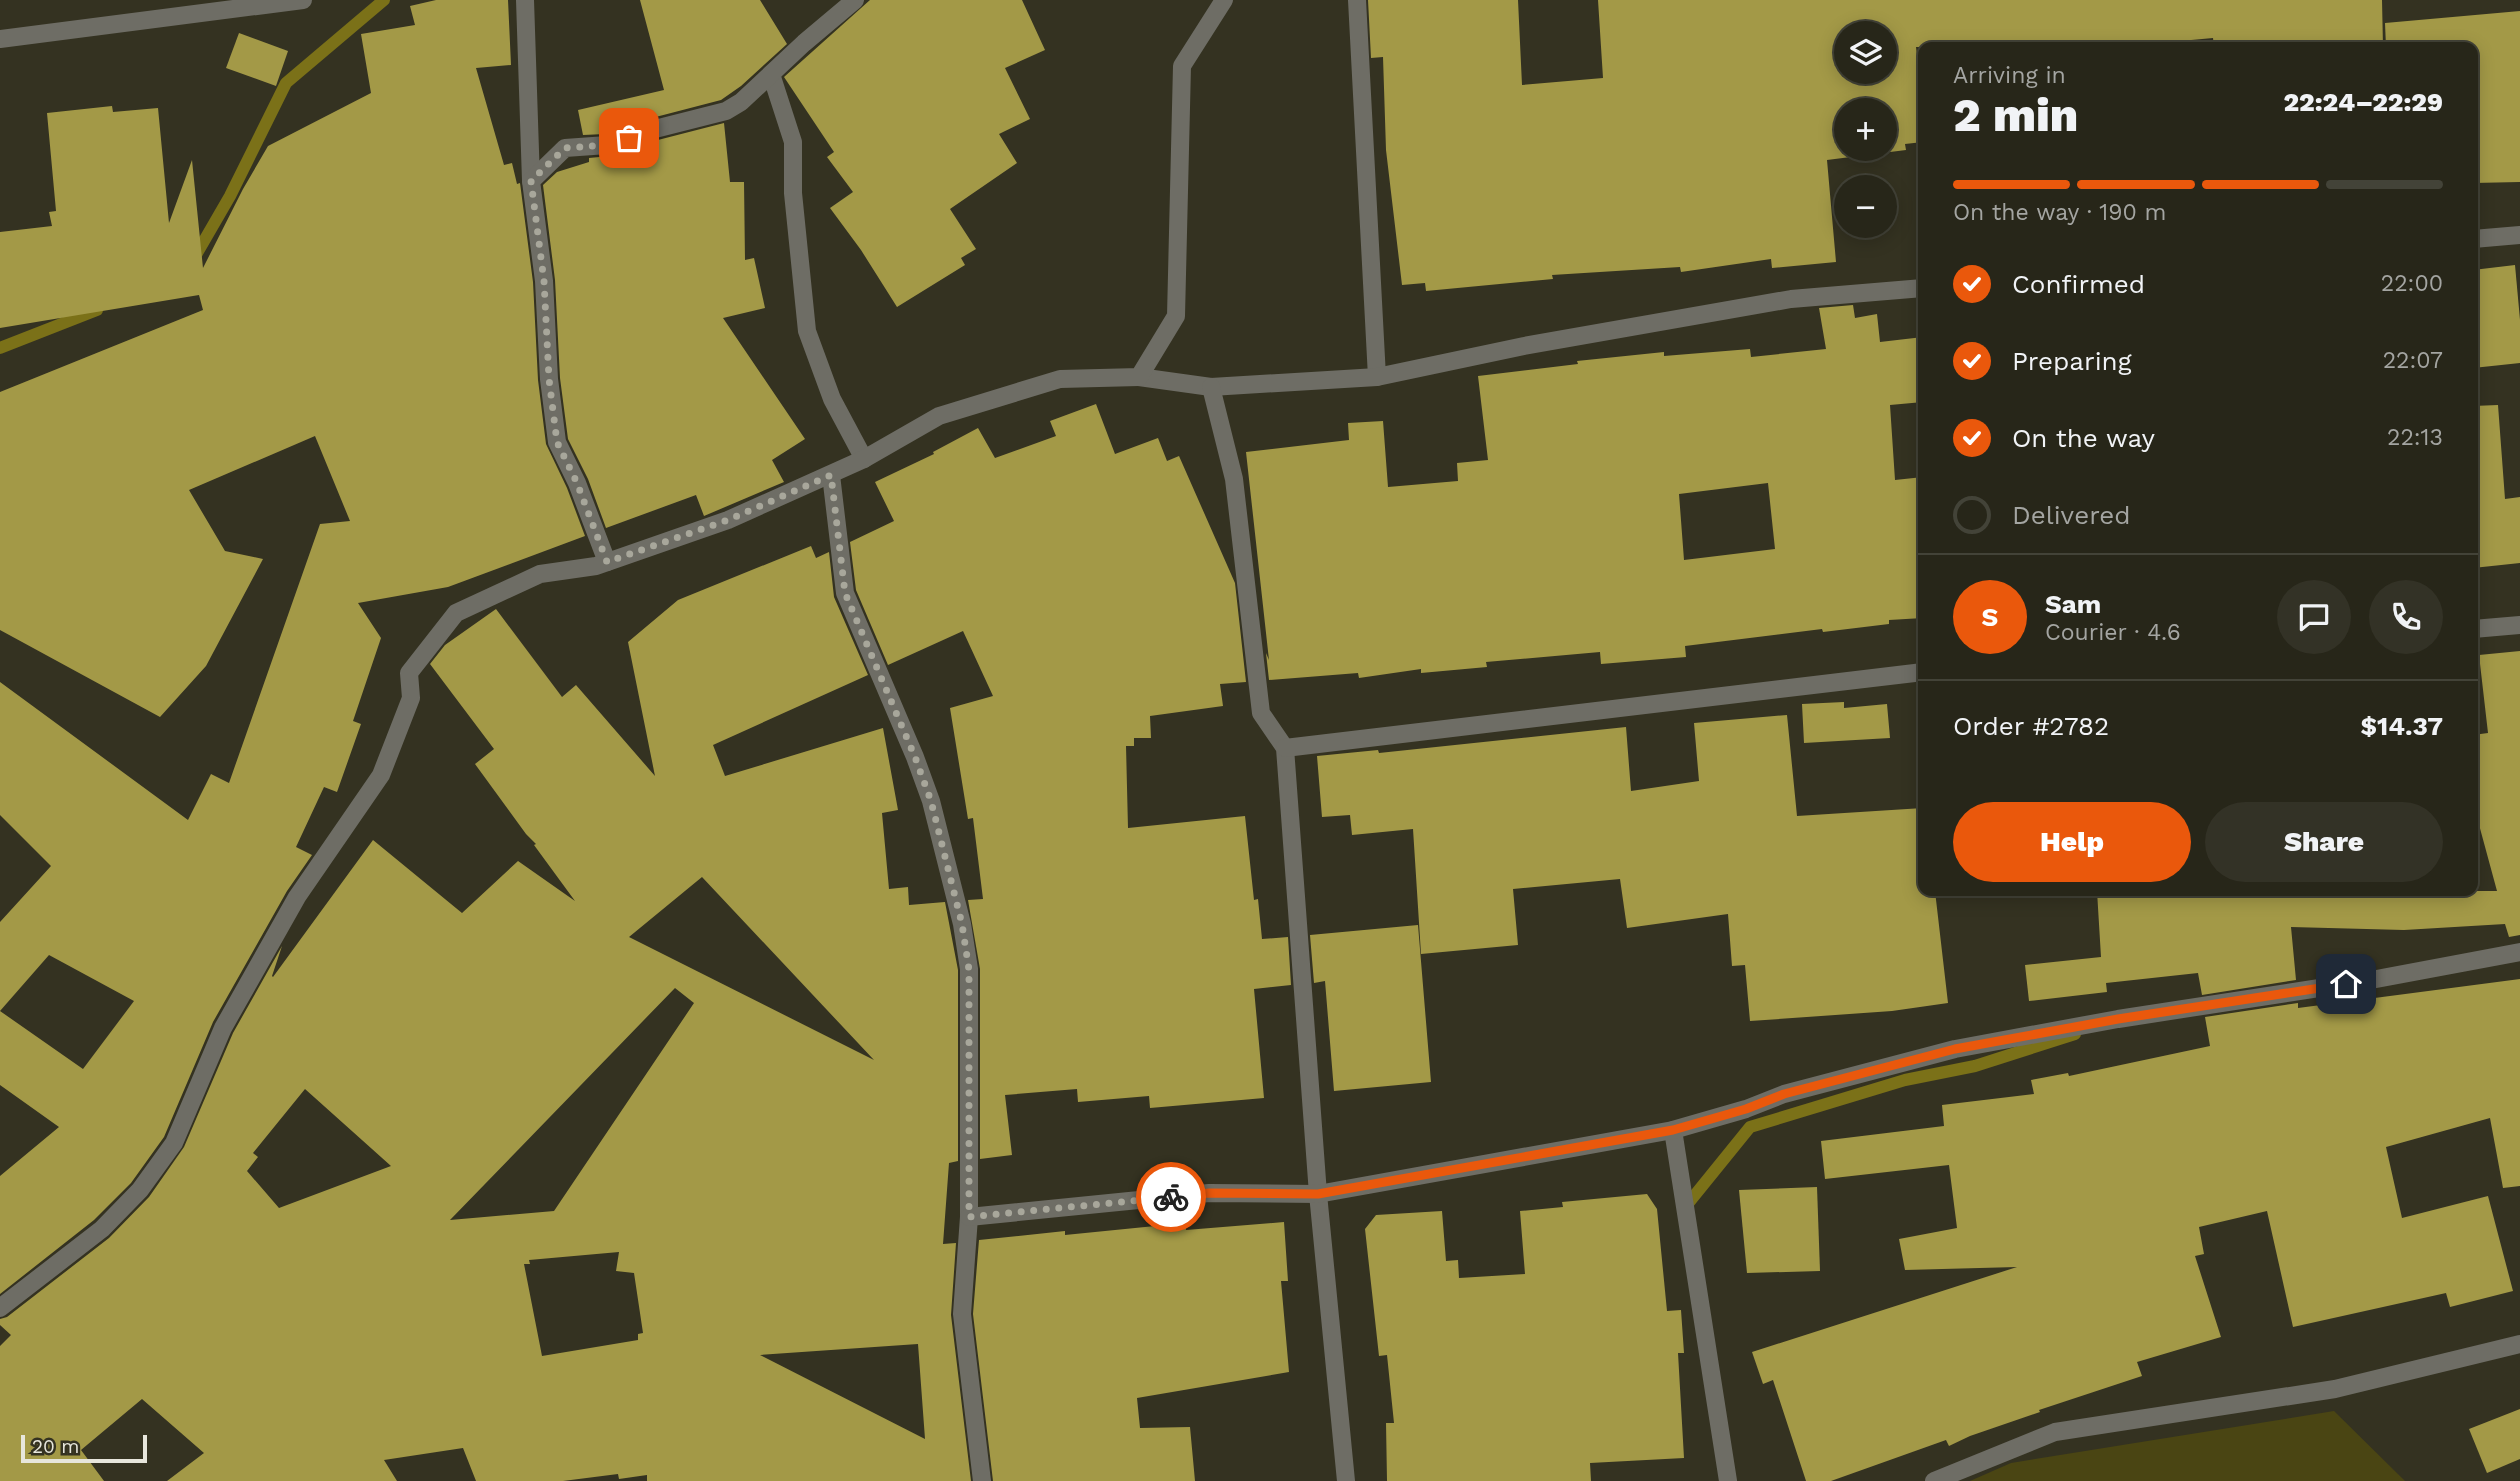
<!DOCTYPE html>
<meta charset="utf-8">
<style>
:root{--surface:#272619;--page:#333226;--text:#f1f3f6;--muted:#a4a5a2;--line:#434338;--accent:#ea580c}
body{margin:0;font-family:"Work Sans",sans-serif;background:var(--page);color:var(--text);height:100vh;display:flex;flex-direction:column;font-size:26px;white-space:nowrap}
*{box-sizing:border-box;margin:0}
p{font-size:23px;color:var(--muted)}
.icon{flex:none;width:38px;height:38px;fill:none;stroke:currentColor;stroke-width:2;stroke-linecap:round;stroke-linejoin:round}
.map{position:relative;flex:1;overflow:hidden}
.sheet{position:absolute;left:1918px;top:42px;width:560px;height:854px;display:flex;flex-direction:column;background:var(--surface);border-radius:14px;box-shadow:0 4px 18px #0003,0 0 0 2px var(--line)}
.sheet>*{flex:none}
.fabs{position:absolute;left:1834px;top:21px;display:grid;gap:14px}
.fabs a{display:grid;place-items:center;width:63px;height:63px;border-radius:50%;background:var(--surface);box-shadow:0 4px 18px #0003,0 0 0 2px var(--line);font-size:35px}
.scale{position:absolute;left:21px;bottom:18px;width:126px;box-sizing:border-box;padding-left:7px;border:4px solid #e7e6dc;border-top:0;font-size:19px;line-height:24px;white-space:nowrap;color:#e7e6dc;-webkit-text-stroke:5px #343221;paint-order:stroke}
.pin{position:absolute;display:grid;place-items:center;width:60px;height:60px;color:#fff;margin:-30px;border-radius:14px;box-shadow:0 4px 10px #0006}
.courier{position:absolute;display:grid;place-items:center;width:70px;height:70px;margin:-35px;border:5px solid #ea580c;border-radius:50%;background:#fff;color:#222;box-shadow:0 2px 9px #0007}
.head em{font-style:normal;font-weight:800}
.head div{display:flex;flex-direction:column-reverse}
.head{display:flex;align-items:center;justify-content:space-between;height:119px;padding:0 35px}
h1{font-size:46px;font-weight:800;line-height:52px}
.bar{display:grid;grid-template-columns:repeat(4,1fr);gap:10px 7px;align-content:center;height:84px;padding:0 35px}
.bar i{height:9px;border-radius:5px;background:var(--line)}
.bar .active{background:var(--accent)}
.bar p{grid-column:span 4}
.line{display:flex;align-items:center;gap:18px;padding:0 35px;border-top:2px solid var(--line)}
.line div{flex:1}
.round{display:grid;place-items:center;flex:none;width:74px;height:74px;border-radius:37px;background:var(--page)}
ol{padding:0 35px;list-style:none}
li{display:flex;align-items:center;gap:21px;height:77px}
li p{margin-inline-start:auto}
li .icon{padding:7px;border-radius:50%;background:var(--accent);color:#fff;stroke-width:4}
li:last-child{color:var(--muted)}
li i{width:38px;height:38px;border:4px solid var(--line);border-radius:50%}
.button{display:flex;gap:14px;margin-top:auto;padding:14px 35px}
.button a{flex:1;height:80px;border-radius:42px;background:var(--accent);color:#fff;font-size:28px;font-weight:800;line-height:80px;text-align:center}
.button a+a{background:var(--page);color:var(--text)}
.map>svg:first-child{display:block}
.green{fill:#4a4513}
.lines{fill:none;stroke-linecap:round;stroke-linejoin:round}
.stream{stroke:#7b7118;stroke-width:12}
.building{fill:#a39947;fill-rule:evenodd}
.minor{stroke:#6e6d65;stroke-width:18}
.tertiary{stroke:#6e6d65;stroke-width:18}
.done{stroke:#a8a79b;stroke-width:7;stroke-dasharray:0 12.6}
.route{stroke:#ea580c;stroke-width:9}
</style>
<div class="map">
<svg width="2520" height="1481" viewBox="0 0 2520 1481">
<rect width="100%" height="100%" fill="#343221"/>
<path class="green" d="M2334,1411L2405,1481H1970L2011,1463Z"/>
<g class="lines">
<g class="stream">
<path d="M193,260L230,196L286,83L384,0"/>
<path d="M0,348L97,310"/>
<path d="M1686,1206L1750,1127L1905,1080L1975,1066L2075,1034"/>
</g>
</g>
<g class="building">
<path d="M436,0H508L511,65L476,68L504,165L512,163L517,184L520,183L533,282L538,380L546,444L567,488L585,536L448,587L358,603L381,638L353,721L361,724L337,792L324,787L296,847L312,855L287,891L213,1022L164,1137L131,1183L94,1220L0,1294V1176L59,1127L0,1085V922L51,866L0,815V682L188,820L211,774L229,783L320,524L350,521L315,436L189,490L225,551L263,559L206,666L160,717L0,630V392L203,310L199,295L0,328V232L52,226L49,212L56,211L47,113L112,106L113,112L158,108L169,223L192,160L203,268L243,189L268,146L371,93L361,34L415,25L410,6ZM49,955L134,1001L83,1069L0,1011Z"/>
<path d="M640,0H760L787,44L741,86L721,100L648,119L605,134L583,135L578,110L664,90Z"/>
<path d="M870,0H1022L1045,50L1005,68L1030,119L999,134L1017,163L950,209L976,249L961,258L965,265L897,307L861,250L830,208L853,192L827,157L834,152L784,77Z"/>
<path d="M1368,0H1518L1522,85L1603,78L1598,0H2382L2383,47H2214L2213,38L2115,47H1916L1923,114V142L1905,144L1906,150L1827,160L1836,262L1772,268L1771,259L1681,272L1680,267L1552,275L1553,279L1426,291L1425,283L1402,285L1386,150L1383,57L1371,58ZM1846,33H1885V72H1846ZM1846,110H1885V149H1846Z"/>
<path d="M2520,11V182L2473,183V47H2386L2385,23Z"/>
<path d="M239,33L288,51L276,86L226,68Z"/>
<path d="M724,123L730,182H744L745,260L754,258L765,308L723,318L805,439L772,460L784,482L704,516L696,495L606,528L588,479L568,439L560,378L555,280L543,185L557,172L589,162V158L610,156L654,141Z"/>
<path d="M2515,265L2520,320V363L2473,368V270Z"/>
<path d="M1853,305L1855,318L1877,314L1880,342L1923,337V402L1890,405L1895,480L1923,477V618L1889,620V624L1823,632L1822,629L1685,646L1686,657L1601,664L1600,652L1486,662L1487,667L1421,673V669L1359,678L1358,673L1269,680L1266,653L1269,660L1246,452L1349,440L1348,423L1383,421L1388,487L1458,481L1457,463L1488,460L1478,376L1578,364L1577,361L1664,352V356L1750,349L1751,357L1826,349L1819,308ZM1768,483L1775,549L1684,560L1679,494Z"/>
<path d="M1096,404L1115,454L1158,438L1167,461L1179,456L1235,583L1246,682L1220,684L1223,706L1150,716L1151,738H1134V746H1126L1128,828L1245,816L1254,900L1258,899L1262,939L1288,937L1291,985L1254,989L1264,1098L1150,1108L1149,1096L1078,1102L1077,1089L1005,1095L1012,1155L980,1159V969L968,900L983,899L973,818L968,819L950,708L993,696L963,631L888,665L856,590L850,542L894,521L875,482L934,454L933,452L978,428L995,458L1056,436L1050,421Z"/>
<path d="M2498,405L2505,499L2520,497V563L2473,568V406Z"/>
<path d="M811,546L816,558L829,552L834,597L868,675L713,745L725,776L883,728L898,810L882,813L889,889L908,887L909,905L945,902L958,970V1161L949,1163L943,1244L956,1243L951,1315L971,1481H647V1475L619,1479L618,1474L563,1481H476L463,1448L384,1460L397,1481H167L204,1453L142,1399L81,1450L104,1481H0V1346L11,1335L0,1325V1319L7,1317L109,1238L149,1197L184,1147L233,1033L282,946L272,976L273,977L373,840L462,913L518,861L575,901L534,845L536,844L526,834L475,764L494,749L430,664L445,645L496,609L562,697L576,685L655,776L628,642L678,600ZM702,877L874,1060L629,937ZM675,988L694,1003L554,1211L450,1220ZM305,1089L391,1166L279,1208L247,1171L258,1157L253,1153ZM619,1252L616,1271L634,1273L643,1333L638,1334V1340L542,1356L524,1264H530L529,1260ZM918,1344L925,1439L760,1355Z"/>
<path d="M2520,651V935L2509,937L2505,924L2404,930L2291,927L2296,980L2202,995L2198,973L2106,983L2107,992L2029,1001L2025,965L2101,957L2097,891H2497L2478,821L2473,771V735L2488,733L2479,655Z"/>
<path d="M1844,702V708L1887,704L1890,738L1804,743L1802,704Z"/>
<path d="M1787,715L1797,816L1923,808V891H1935L1948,1003L1892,1011L1750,1021L1745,965L1732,966L1728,914L1627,928L1620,879L1513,889L1518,945L1421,954L1413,829L1352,835L1350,815L1322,817L1317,756L1378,750L1379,753L1626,727L1631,791L1699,781L1694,723Z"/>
<path d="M1418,925L1431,1082L1334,1091L1325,981L1314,983L1310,935Z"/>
<path d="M2520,979V1186L2503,1188L2490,1118L2386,1147L2402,1218L2488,1196L2513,1291L2450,1307L2446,1293L2293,1327L2267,1211L2199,1227L2204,1254L2195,1256L2221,1337L2137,1362L2142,1376L2039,1410L2040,1412L1970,1436L1949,1446L1946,1440L1831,1481H1806L1773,1380L1763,1384L1752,1352L2017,1267L1905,1270L1899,1239L1957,1228L1949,1165L1825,1179L1821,1141L1944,1126L1942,1105L2034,1094L2031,1080L2068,1073L2069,1076L2210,1046L2205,1017L2298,1003V1008Z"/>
<path d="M1817,1187L1820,1271L1747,1273L1739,1190Z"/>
<path d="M1647,1194L1657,1209L1667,1311L1681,1310L1684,1353H1678L1684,1458L1590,1463L1591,1481H1387L1386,1423H1394L1387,1355L1379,1356L1365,1229L1376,1215L1442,1211L1446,1261L1458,1260L1459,1278L1525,1274L1520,1211L1563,1207L1562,1202Z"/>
<path d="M1284,1222L1288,1281H1281L1289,1372L1137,1398L1140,1428L1190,1427L1195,1481H993L973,1314L979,1240L1065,1231V1235L1185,1223L1186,1230Z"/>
<path d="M2520,1409V1459L2487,1473L2469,1429Z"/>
</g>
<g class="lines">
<g class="minor">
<path d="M525,0L531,181"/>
<path d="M1357,0L1377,377"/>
<path d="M0,39L303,0"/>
<path d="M771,74L793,142V193L807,331L832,399L864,459"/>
<path d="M2473,239L2520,235"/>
<path d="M1139,377L1211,387L1377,377L1524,346L1791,299L1923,288"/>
<path d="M1211,387L1234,479L1261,713L1285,748L1318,1194L1346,1481"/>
<path d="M831,475L845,593L915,757L931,801L962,924L969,969V1217L962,1314L982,1481"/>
<path d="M607,562L577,483L557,442L549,379L544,281L531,181L565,148L607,145L651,130L726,111L741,102L804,43L855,0"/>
<path d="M2473,629L2520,625"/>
<path d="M1285,748L1923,672"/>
<path d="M1673,1130L1728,1481"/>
<path d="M969,1217L1209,1193L1318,1194L1673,1130L1746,1109L1784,1094L1955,1049L2118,1019L2371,980L2520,952"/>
<path d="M1934,1481L2055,1432L2335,1389L2520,1344"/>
</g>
<path class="tertiary" d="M0,1308L102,1229L140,1190L174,1143L223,1028L297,897L381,775L411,698L409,673L456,613L540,574L596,566L728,520L864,459L939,416L1060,379L1139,377L1176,316L1182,66L1224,0"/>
</g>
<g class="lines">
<path class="done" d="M629,138L607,145L565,148L531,181L544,281L549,379L557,442L577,483L607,562L728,520L831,475L845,593L915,757L931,801L962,924L969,970V1217L1171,1197"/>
<path class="route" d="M1171,1197L1209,1193L1318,1194L1673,1130L1746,1109L1784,1094L1955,1049L2118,1019L2346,984"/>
</g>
</svg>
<div class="fabs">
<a><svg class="icon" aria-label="layers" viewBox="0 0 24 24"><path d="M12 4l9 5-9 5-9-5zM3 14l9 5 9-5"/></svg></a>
<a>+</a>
<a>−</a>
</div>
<div class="scale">20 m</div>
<div class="pin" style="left:629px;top:138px;background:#ea580c"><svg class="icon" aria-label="bag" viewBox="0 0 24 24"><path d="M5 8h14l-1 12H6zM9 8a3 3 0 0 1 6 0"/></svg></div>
<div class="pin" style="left:2346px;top:984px;background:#1f2937"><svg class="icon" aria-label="home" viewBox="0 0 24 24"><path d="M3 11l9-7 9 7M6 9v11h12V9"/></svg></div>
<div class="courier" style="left:1171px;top:1197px"><svg class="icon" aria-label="bike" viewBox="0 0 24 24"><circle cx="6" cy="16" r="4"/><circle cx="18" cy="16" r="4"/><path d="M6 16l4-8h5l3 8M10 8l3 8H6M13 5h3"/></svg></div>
<section class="sheet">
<div class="head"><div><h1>2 min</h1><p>Arriving in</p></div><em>22:24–22:29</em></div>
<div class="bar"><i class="active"></i><i class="active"></i><i class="active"></i><i></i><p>On the way · 190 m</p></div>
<ol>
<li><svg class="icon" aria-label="check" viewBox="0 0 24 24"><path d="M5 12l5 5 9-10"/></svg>Confirmed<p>22:00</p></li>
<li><svg class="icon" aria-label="check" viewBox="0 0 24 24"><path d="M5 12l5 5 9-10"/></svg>Preparing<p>22:07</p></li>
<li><svg class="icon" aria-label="check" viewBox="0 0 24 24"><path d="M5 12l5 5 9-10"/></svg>On the way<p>22:13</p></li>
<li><i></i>Delivered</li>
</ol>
<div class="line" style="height:126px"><b class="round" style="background:var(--accent);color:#fff">S</b><div><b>Sam</b><p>Courier · 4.6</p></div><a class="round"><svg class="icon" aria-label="chat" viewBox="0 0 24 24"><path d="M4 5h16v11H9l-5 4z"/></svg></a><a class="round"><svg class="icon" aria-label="phone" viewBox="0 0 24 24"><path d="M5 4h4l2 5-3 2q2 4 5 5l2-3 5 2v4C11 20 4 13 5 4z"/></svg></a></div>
<div class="line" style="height:91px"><div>Order #2782</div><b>$14.37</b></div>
<div class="button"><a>Help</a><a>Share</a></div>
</section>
</div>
